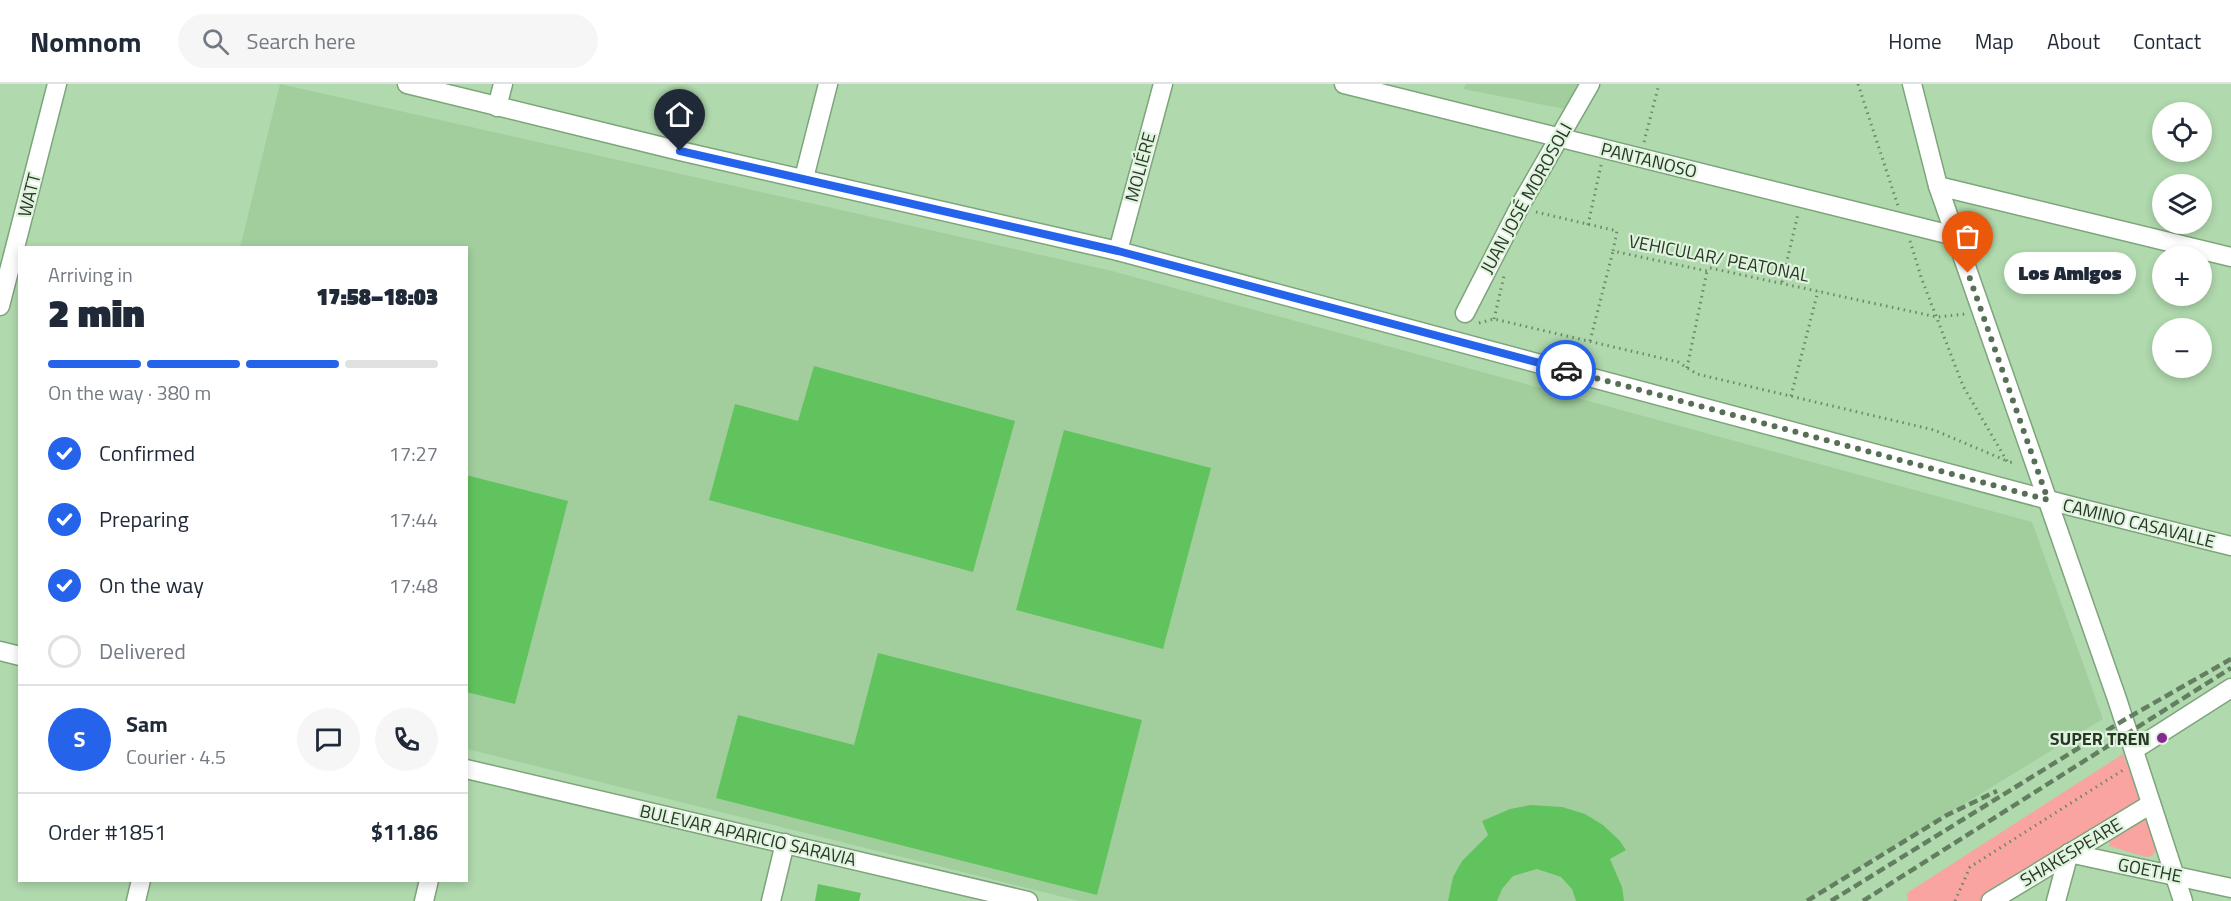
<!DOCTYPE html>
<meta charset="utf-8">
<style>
:root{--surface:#fff;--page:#f6f6f7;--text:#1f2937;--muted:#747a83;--line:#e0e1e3;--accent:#2563eb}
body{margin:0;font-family:"Titillium Web",sans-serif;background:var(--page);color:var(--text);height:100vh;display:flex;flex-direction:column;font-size:22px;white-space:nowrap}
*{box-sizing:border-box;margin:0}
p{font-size:20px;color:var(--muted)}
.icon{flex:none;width:33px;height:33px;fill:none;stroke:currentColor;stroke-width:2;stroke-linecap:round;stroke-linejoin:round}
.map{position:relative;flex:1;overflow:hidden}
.sheet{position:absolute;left:18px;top:162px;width:450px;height:636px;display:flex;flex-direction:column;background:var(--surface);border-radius:0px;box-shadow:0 3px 9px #0003}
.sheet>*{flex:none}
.buttons{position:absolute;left:2152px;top:18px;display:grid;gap:12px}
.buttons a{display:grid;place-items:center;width:60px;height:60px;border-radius:50%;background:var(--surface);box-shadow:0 3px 9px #0003;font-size:30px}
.pin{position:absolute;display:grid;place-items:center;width:51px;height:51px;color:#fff;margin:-62px -26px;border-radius:50% 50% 50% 0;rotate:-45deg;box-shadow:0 0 6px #0007}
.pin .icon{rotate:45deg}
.courier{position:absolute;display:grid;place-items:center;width:60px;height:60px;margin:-30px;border:4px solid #2563eb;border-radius:50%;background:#fff;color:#222;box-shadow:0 2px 8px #0007}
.bubble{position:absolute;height:42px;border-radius:21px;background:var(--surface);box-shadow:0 3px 9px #0003;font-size:20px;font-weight:800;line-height:42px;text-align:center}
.summary em{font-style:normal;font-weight:800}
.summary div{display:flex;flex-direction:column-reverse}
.summary{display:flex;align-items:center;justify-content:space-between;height:102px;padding:0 30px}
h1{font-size:39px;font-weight:800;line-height:45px}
.bar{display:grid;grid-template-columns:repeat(4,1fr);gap:9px 6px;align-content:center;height:72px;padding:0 30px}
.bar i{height:8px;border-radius:4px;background:var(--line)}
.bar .selected{background:var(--accent)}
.bar p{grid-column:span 4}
.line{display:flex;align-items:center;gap:15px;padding:0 30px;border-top:2px solid var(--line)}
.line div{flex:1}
.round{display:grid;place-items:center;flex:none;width:63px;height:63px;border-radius:32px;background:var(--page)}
ol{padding:0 30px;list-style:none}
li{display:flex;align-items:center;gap:18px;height:66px}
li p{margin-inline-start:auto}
li .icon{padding:6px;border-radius:50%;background:var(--accent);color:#fff;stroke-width:4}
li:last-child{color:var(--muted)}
li i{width:33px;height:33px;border:3px solid var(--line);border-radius:50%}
header{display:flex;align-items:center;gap:36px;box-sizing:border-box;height:84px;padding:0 30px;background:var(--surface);border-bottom:2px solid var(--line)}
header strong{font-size:28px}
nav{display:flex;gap:33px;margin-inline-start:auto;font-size:21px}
.search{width:420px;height:54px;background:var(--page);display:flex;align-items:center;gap:15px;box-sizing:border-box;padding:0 21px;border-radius:33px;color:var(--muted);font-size:22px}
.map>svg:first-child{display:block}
.built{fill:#a2ce9e}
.green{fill:#f9a4a0}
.building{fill:#61c35e}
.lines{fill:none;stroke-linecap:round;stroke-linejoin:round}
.minor-casing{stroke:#7da47b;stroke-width:21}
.path{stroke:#6c886a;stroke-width:3;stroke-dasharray:1.5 4.5;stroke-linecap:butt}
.minor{stroke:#fff;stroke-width:18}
.rail{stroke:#637e61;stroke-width:4.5;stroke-dasharray:9 4.5;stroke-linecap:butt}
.done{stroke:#577055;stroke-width:6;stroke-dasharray:0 10.8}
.route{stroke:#2563eb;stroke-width:8}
.poi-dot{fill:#862892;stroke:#dff3dd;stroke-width:2}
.labels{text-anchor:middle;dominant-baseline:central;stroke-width:4.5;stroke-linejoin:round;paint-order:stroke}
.street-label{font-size:18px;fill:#273726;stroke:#dff3dd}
.poi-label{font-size:18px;font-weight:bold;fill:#273726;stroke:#dff3dd;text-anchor:end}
</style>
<header>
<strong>Nomnom</strong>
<div class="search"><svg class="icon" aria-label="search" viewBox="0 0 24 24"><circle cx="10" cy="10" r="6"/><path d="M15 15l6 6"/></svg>Search here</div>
<nav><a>Home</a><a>Map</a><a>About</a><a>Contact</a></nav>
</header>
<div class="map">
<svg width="2231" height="817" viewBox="0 0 2231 817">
<rect width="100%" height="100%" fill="#b0d9ad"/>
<g class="built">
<path d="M280,0L1112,187L2032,438L2103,635L1805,817H1079L467,665L466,164H240Z"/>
<path d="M1466,0H1579L1565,25L1463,5Z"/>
</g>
<g class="green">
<path d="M2123,670L2141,715L2137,721L1981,817H1908L1907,809Z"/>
<path d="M2145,733L2157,764L2152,772L2146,773L2109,762L2110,753Z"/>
</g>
<g class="building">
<path d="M814,282L1015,337L973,488L709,416L735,320L798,337Z"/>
<path d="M1064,346L1211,384L1163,565L1016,526Z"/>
<path d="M466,391L568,417L515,620L466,608Z"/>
<path d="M878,569L1142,636L1097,811L716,714L738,631L854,661Z"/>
<path d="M1531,721L1562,723L1585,730L1603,741L1620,757L1626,766L1610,775L1622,803L1624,817H1576L1572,805L1561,793L1537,785L1513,792L1502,805L1497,817H1448L1453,793L1462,777L1488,751L1482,737L1510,725Z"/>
<path d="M818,800L861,809L859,817H815Z"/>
</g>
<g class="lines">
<defs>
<g id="minor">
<path d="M407,0L680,67L1118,167L2075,423L2231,462"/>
<path d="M1344,0L1955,152"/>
<path d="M1912,0L1938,102L2117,615L2183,817"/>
<path d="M497,23L503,0"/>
<path d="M804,94L828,0"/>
<path d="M1938,102L2231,173"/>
<path d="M1118,167L1163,0"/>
<path d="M0,222L57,0"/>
<path d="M1465,229L1521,120L1590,0"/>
<path d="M0,567L20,572"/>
<path d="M2134,666L2231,604"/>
<path d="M466,685L1028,817"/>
<path d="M2069,769L2231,804"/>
<path d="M136,817L141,796"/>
<path d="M424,817L429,796"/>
<path d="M771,817L785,759"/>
<path d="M1991,817L2151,720"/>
<path d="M2056,817L2069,769"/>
</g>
</defs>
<use href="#minor" class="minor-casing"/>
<g class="path">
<path d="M1858,0L1898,122"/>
<path d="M1644,58L1659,0"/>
<path d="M1536,128L1617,147L1613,167L1707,187L1710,184L1937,233L1965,230"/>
<path d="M1588,141L1601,81"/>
<path d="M1910,157L1921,193L1963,302L2008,379L2016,377"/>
<path d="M1782,198L1798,130"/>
<path d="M1494,235L1504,192"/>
<path d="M1479,239L1494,235L1678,278L1697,290L1934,346L2007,377"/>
<path d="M1590,257L1613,167"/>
<path d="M1687,284L1707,187"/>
<path d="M1791,312L1818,207"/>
<path d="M1955,817L1970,783L2123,686"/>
</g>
<use href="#minor" class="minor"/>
<g class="rail">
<path d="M1807,817L1947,731L1997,707"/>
<path d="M1831,817L2124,636L2231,575"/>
<path d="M1863,817L2231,584"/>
</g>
</g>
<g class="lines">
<path class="done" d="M1566,286L2048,416L1968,189"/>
<path class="route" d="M680,67L1118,167L1566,286"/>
</g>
<circle class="poi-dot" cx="2162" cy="654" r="6"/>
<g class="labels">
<g class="street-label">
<text transform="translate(1649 76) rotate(14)">PANTANOSO</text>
<text transform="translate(1140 83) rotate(-75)">MOLIÉRE</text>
<text transform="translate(29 111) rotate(-76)">WATT</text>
<text transform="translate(1526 114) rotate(-61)">JUAN JOSÉ MOROSOLI</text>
<text transform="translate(1719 174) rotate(11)">VEHICULAR/ PEATONAL</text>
<text transform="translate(2139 439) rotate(14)">CAMINO CASAVALLE</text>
<text transform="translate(748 751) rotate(13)">BULEVAR APARICIO SARAVIA</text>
<text transform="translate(2071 768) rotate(-31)">SHAKESPEARE</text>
<text transform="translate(2150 786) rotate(11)">GOETHE</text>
</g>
<g class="poi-label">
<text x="2150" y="654">SUPER TREN</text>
</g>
</g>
</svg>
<div class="buttons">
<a><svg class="icon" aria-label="locate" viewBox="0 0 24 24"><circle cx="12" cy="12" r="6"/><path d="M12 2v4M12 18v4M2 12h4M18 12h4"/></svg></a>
<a><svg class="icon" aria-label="layers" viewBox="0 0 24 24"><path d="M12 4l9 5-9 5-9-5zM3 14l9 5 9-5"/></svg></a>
<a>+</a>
<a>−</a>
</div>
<div class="pin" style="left:1968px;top:189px;background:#ea580c"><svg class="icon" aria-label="bag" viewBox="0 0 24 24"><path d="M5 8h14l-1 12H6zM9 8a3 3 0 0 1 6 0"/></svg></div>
<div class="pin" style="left:680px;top:67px;background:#1f2937"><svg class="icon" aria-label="home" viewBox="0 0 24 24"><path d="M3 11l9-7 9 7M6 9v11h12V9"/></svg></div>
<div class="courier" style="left:1566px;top:286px"><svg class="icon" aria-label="car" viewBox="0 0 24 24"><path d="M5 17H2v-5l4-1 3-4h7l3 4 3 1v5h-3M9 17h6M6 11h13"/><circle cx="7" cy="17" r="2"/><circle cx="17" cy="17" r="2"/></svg></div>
<div class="bubble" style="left:2004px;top:168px;width:132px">Los Amigos</div>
<section class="sheet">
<div class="summary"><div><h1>2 min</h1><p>Arriving in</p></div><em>17:58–18:03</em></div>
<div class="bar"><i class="selected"></i><i class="selected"></i><i class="selected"></i><i></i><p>On the way · 380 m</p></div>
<ol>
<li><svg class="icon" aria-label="check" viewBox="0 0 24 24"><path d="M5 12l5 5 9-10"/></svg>Confirmed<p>17:27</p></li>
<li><svg class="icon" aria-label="check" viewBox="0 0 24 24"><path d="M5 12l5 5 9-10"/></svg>Preparing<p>17:44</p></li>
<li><svg class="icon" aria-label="check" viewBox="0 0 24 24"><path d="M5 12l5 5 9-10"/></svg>On the way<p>17:48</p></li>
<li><i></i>Delivered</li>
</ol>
<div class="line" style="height:108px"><b class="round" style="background:var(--accent);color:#fff">S</b><div><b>Sam</b><p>Courier · 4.5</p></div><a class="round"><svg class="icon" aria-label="chat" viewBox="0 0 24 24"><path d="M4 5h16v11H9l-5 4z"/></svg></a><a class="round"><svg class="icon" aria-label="phone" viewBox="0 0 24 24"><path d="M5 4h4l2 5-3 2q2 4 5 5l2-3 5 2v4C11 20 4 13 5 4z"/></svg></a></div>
<div class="line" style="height:78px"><div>Order #1851</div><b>$11.86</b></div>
</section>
</div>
